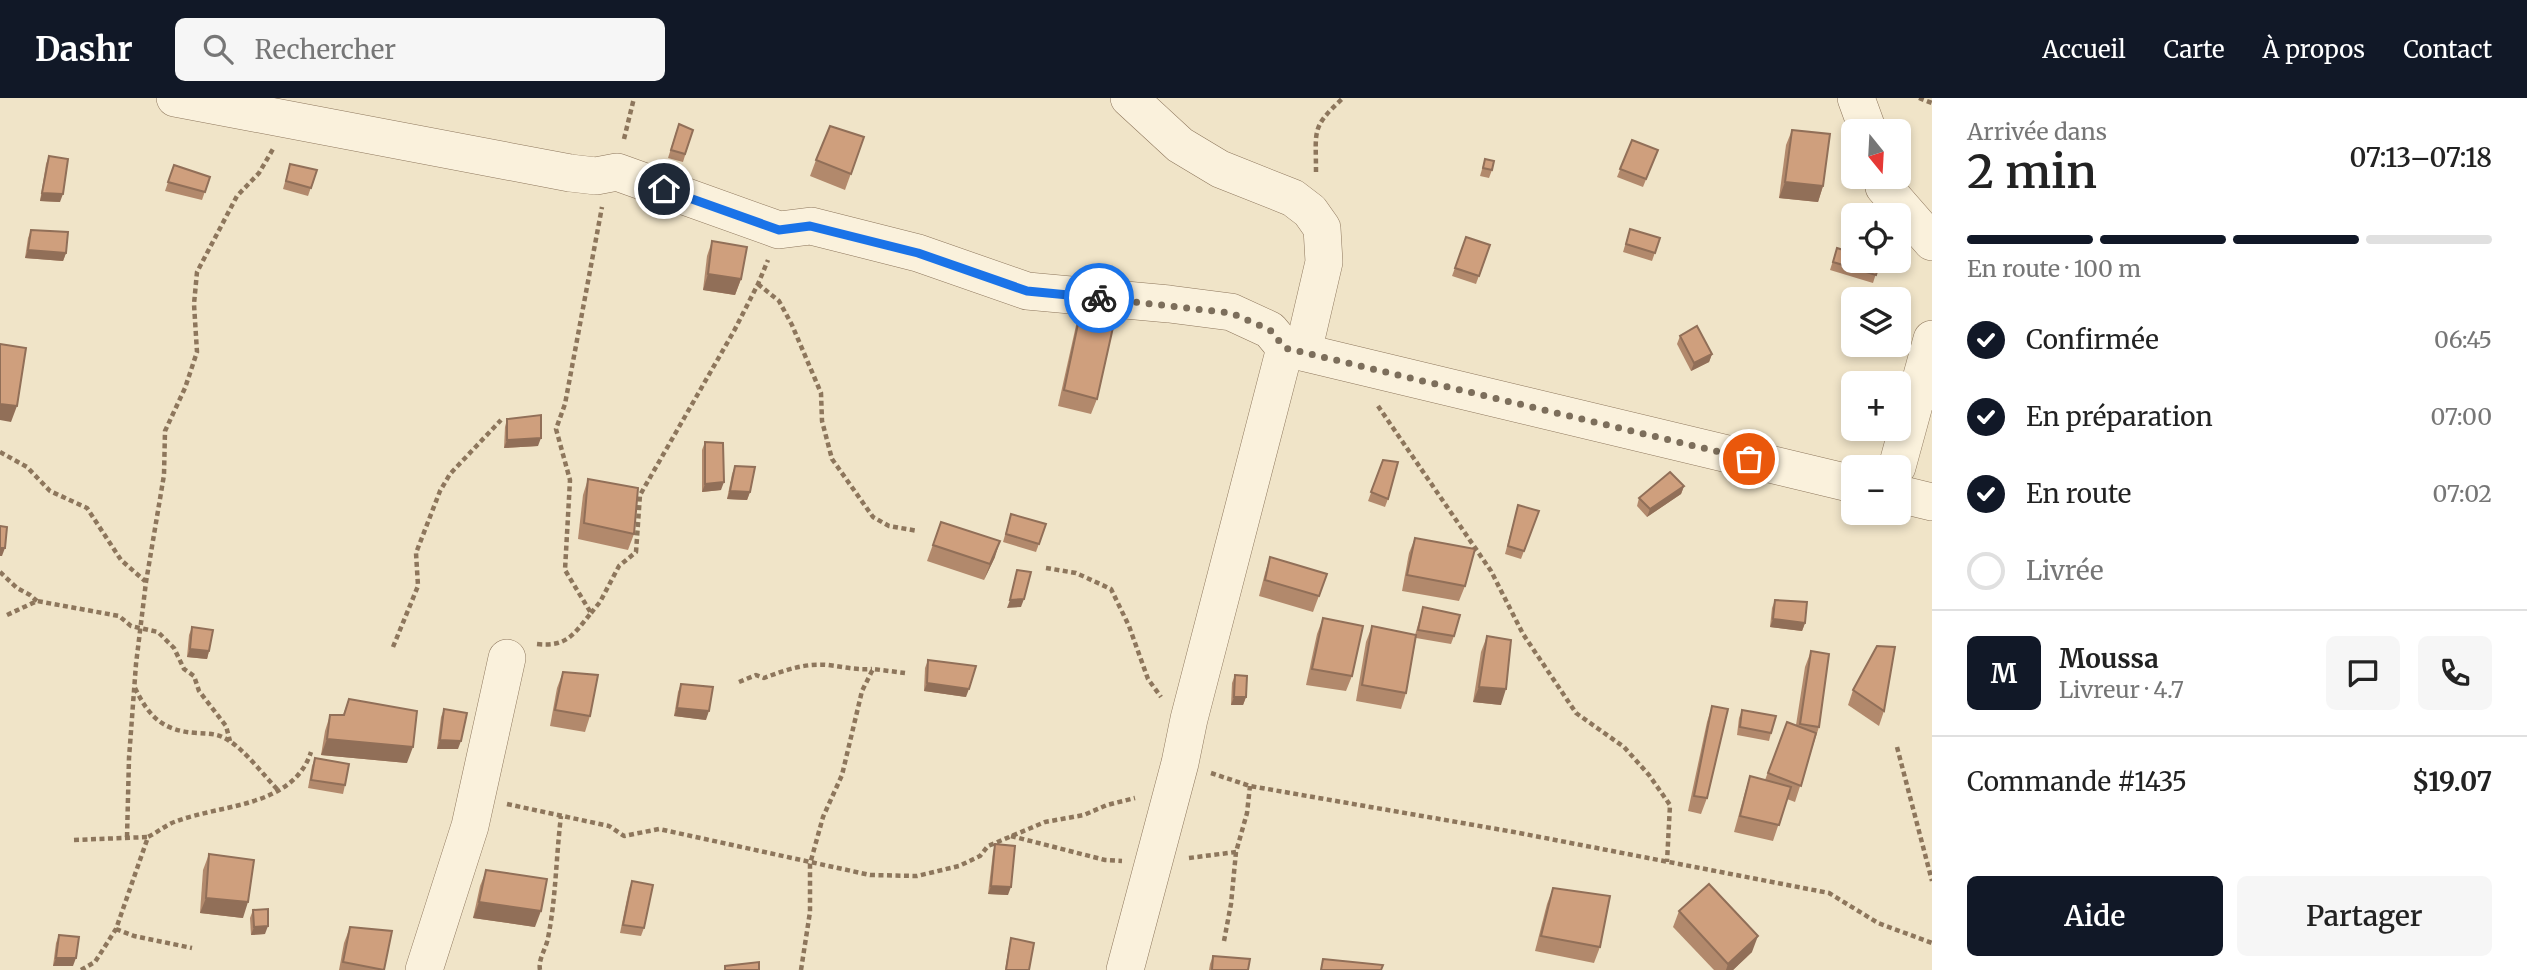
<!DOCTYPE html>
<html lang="fr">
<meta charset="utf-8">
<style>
:root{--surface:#fff;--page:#f6f6f6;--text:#222;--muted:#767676;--line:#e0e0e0;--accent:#111827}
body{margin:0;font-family:Merriweather,serif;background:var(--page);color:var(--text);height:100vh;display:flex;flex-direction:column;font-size:26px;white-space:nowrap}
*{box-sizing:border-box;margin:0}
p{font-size:23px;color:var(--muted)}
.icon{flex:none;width:38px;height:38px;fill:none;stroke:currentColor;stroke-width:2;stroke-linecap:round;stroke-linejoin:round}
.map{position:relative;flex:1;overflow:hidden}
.drawer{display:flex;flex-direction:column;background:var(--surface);width:595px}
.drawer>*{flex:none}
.needle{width:46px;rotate:162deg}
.tools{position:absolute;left:1841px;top:21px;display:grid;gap:14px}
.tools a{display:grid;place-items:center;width:70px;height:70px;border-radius:10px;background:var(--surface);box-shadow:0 4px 10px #0003;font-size:35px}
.pin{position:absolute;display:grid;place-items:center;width:60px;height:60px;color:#fff;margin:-30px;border:4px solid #fff;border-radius:50%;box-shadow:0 2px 7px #0007}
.courier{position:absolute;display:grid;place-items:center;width:70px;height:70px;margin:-35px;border:5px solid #1a73e8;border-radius:50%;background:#fff;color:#222;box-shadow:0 2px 9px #0007}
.head em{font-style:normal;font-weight:600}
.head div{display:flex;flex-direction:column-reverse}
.head{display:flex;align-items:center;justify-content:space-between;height:119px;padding:0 35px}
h1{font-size:46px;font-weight:600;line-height:52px}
.bar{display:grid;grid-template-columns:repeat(4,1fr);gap:10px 7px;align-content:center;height:84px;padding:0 35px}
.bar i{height:9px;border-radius:5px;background:var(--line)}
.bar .current{background:var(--accent)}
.bar p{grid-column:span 4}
.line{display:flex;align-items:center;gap:18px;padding:0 35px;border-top:2px solid var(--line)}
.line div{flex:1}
.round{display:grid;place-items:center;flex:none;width:74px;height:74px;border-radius:10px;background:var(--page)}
ol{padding:0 35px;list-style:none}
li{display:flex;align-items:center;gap:21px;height:77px}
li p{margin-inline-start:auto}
li .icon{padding:7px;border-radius:50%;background:var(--accent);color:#fff;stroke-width:4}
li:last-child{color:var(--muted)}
li i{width:38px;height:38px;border:4px solid var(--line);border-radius:50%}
.cta{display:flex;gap:14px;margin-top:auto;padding:14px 35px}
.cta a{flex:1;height:80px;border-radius:10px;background:var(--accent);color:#fff;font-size:28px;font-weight:600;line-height:80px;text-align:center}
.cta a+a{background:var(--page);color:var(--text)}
header{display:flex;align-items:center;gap:42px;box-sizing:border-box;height:98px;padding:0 35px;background:var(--accent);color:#fff}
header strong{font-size:33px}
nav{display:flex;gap:38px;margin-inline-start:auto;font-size:24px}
.search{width:490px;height:63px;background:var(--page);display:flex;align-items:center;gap:18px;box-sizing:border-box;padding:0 24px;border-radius:10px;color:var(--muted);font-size:26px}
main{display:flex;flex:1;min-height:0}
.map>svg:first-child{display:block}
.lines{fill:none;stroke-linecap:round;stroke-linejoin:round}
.minor-casing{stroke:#8d765c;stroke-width:38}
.path{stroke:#8d765c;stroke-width:4.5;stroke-dasharray:5 3.5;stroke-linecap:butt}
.minor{stroke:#faf1dc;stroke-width:37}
.wall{fill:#b2896c}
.shaded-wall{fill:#916f58}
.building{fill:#cf9f7d;stroke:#916f58;stroke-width:2}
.done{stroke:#7c6e5b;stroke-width:7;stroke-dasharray:0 12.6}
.route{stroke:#1a73e8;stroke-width:9}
</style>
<header>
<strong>Dashr</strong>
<div class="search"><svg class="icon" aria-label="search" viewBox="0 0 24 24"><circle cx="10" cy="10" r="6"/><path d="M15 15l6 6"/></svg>Rechercher</div>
<nav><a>Accueil</a><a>Carte</a><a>À propos</a><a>Contact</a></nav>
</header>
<main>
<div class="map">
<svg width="1932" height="872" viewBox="0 0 1932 872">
<rect width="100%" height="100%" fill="#f0e4c8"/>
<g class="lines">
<defs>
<g id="minor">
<path d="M175,0L570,75L596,78L617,74L779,132L811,128L918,155L1027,193L1169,206L1231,214L1270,232L1285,250L1853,386"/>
<path d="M1129,0L1180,47L1220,71L1293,100L1310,113L1322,130L1324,164L1303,254"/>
<path d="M1856,0L1868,33"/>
<path d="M1883,79L1884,89L1932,144"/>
<path d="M1897,369L1932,241"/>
<path d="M1899,396L1932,404"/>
<path d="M424,872L470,728L507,560"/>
<path d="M1125,872L1180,665L1189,621L1285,250"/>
</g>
</defs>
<use href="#minor" class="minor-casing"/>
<g class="path">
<path d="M1919,0L1932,5"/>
<path d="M624,41L634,0"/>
<path d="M1316,74C1316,31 1311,30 1343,0"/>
<path d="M758,186L779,203L792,227L821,295L822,323L832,361L873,419L889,428L918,433"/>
<path d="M1378,308L1491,473L1523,536L1576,615L1624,649L1649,677L1670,707L1667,764"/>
<path d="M0,354L27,369L50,393L87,410L121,462L145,483"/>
<path d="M1046,470L1076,475L1111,491L1129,528L1148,581L1161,599"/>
<path d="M0,474L17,490L30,497L37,503"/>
<path d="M591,515L600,504L619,468L636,454L640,397L734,233L758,186L768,162"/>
<path d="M7,517L37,503L119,518L131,528L158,534L174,550L184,571L194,578L199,593L226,628L230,643"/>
<path d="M537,546C567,549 573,537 591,515L565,472L570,382L556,331L565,306L602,109"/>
<path d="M393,549L418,488L416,455L440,393L450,376L501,322"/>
<path d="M739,584L756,577L764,580C785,572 805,565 828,567C844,569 856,572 872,571"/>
<path d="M135,590C149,619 163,633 197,635C209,636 217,635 228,642C245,652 264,678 279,693"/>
<path d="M1897,649L1932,783"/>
<path d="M1211,675L1250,688L1514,734L1829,795L1878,825L1932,845"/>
<path d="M507,706L609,728L624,738L659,731L870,777L917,778L959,768L980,758L988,748L1045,724L1084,717L1107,707L1135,700"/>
<path d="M1011,738L1105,762L1122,763"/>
<path d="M127,739L129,660L136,566L146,484L164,377L165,333L185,290L197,254L194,206L197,174L237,98L259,75L273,51"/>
<path d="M74,742L148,739"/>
<path d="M1189,760L1236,754L1247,715L1250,688"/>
<path d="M116,831L134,838L192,850"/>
<path d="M1224,843L1231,806L1236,754"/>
<path d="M81,872L95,864L116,831L148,739C158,734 167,726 177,723C223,706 293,709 311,654"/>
<path d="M540,872C538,861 546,851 548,840C556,800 556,759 561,718"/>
<path d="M801,872L810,814V766L823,719L842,677L862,593L873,571L905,575"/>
</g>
<use href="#minor" class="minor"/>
</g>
<g class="wall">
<path d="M693,32L683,64L668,60L676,34Z"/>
<path d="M1792,32L1823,88L1818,104L1779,100L1786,47Z"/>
<path d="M864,39L845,92L810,78L816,62Z"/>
<path d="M1632,42L1658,52L1643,89L1617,79Z"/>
<path d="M49,58L60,104L40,103L46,66Z"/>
<path d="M1485,61L1492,72L1489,80L1480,78Z"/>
<path d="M290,66L317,72L308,98L283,91Z"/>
<path d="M174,67L210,79L202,102L165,93Z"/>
<path d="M1630,131L1660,140L1652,163L1623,154Z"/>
<path d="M31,132L66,155L63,163L25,160L28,140Z"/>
<path d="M1466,139L1490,147L1476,186L1452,178Z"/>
<path d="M712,143L741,181L735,197L703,192L707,158Z"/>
<path d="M1837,150L1880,163L1873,185L1830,172Z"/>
<path d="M1082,207L1097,301L1091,316L1058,308L1077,223Z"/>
<path d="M1680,238L1712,256L1709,264L1691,273L1677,246Z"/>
<path d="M507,321L538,348L504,350L505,329Z"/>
<path d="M705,344L721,392L702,394V352Z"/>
<path d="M1383,362L1388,401L1385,409L1368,403Z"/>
<path d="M735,368L750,394L747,402L727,401L732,376Z"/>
<path d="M588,381L634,436L628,452L578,441L583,397Z"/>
<path d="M1684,388L1681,396L1647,419L1637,408L1639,400Z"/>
<path d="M1518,407L1539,413L1521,461L1505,456Z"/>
<path d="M1011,416L1046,426L1036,454L1003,444Z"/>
<path d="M941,424L995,459L984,482L927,463Z"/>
<path d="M1415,440L1465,488L1459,503L1402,493L1409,455Z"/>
<path d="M1270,459L1327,476L1313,514L1259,498L1265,475Z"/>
<path d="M1775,502L1805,525L1802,533L1770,529L1772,510Z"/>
<path d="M1423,509L1454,538L1451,546L1416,540L1406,595L1401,611L1356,603L1366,544L1372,528L1415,537Z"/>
<path d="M1323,520L1352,578L1346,593L1306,587L1317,536Z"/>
<path d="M192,529L209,553L207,561L187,559L189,537Z"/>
<path d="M1487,538L1501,607L1473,604L1481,554Z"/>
<path d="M1811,553L1819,629L1795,704L1787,701L1773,743L1734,734L1745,694L1750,678L1765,682L1787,624L1796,627L1805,569Z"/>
<path d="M928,562L966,599L924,593L925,570Z"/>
<path d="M563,574L590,618L585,634L550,628L557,590Z"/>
<path d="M1235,577L1246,599L1243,607H1231L1232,585Z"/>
<path d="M681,586L706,622L674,618L678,594Z"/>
<path d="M1853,592L1884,613L1879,628L1848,607Z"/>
<path d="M349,601L407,665L321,657L325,633L330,617H343Z"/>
<path d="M1712,608L1707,700L1701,716L1688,713L1707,624Z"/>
<path d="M444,611L458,651H437L441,619Z"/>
<path d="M1742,612L1771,635L1769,643L1737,637L1739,620Z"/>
<path d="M315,660L345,687L343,696L308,690L312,668Z"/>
<path d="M995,746L1008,797L988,796L993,754Z"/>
<path d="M209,756L243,820L200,815L203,772Z"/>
<path d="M486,773L535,829L473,820L480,788Z"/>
<path d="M632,783L644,830L641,838L620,835L629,791Z"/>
<path d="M1553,790L1600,849L1594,865L1535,853L1547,806Z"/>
<path d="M253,812L265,836L251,837L250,820Z"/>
<path d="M1679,813L1752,854L1733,872H1714L1673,829Z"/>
<path d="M350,829L384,872H339L344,845Z"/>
<path d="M59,837L73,868H53L56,845Z"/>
<path d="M1011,840L1029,872H1005L1009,848Z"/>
<path d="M1213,858L1248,872H1209L1210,866Z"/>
</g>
<g class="shaded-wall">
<path d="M1785,84L1823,88L1818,104L1779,100Z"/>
<path d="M42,95L63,96L60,104L40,103Z"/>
<path d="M28,152L66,155L63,163L25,160Z"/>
<path d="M708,176L741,181L735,197L703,192Z"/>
<path d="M1712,256L1709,264L1691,273L1694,265Z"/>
<path d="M0,306L17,308L11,324L0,322Z"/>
<path d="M541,340L538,348L504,350L507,342Z"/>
<path d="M724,384L721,392L702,394L705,386Z"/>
<path d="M1684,388L1681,396L1647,419L1650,411Z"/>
<path d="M730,393L750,394L747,402L727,401Z"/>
<path d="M1000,443L995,459L984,482L990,466Z"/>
<path d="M0,450H5L2,458H0Z"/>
<path d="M1024,501L1021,509L1007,510L1010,502Z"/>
<path d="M1773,521L1805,525L1802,533L1770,529Z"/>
<path d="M190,551L209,553L207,561L187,559Z"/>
<path d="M927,585L969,591L966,599L924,593Z"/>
<path d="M1479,589L1506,591L1501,607L1473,604Z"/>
<path d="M1234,599H1246L1243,607H1231Z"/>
<path d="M677,610L709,613L706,622L674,618Z"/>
<path d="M327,641L413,649L407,665L321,657Z"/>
<path d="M440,642L461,643L458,651H437Z"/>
<path d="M991,788L1011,789L1008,797L988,796Z"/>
<path d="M206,800L248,804L243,820L200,815Z"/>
<path d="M479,804L541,813L535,829L473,820Z"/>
<path d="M268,828L265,836L251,837L254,829Z"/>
<path d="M1758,838L1752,854L1733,872H1726L1728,866Z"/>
<path d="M56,860H76L73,868H53Z"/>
</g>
<g class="building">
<path d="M679,26L693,32L685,56L671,52Z"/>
<path d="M830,28L864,39L851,76L816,62Z"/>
<path d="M1792,32L1830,36L1823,88L1785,84Z"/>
<path d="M1632,42L1658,52L1646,81L1620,71Z"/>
<path d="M49,58L68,61L63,96L42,95Z"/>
<path d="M1485,61L1494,63L1492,72L1483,70Z"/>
<path d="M290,66L317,72L311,90L286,83Z"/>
<path d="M174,67L210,79L205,94L168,84Z"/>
<path d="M1630,131L1660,140L1655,155L1626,146Z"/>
<path d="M31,132L68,134L66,155L28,152Z"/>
<path d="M1466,139L1490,147L1479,178L1455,170Z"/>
<path d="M712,143L747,149L741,181L708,176Z"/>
<path d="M1837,150L1853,155V163H1880L1876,177L1833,164Z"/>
<path d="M1082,207L1116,216L1097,301L1064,292Z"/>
<path d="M1697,228L1712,256L1694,265L1680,238Z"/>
<path d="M0,246L26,250L17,308L0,306Z"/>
<path d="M541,317V340L507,342V321Z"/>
<path d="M705,344L723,345L724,384L705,386Z"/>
<path d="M1383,362L1398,364L1388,401L1371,394Z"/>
<path d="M735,368L755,369L750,394L730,393Z"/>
<path d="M1670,374L1684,388L1650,411L1639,400Z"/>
<path d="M588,381L638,390L634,436L584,425Z"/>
<path d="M1518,407L1539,413L1524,453L1508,448Z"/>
<path d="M1011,416L1046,426L1039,446L1006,436Z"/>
<path d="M941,424L1000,443L990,466L933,447Z"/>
<path d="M0,428L7,429L5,450H0Z"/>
<path d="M1415,440L1475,451L1465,488L1407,477Z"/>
<path d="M1270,459L1327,476L1319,498L1265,482Z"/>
<path d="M1017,472L1031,474L1024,501L1010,502Z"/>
<path d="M1775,502L1807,504L1805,525L1773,521Z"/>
<path d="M1423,509L1460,517L1454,538L1418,532Z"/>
<path d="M1323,520L1363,528L1352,578L1312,571Z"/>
<path d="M1372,528L1416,537L1406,595L1362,587Z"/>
<path d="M192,529L213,532L209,553L190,551Z"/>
<path d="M1487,538L1511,542L1506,591L1479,589Z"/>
<path d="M1877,548L1895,549L1884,613L1853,592Z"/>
<path d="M1811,553L1829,556L1819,629L1800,626Z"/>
<path d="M928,562L976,568L969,591L927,585Z"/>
<path d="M563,574L598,577L590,618L555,612Z"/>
<path d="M1235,577L1247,578L1246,599H1234Z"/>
<path d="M681,586L713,589L709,613L677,610Z"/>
<path d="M349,601L417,613L413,649L327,641L330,617H344Z"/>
<path d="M1712,608L1728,611L1707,700L1694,698Z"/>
<path d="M444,611L467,615L461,643L440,642Z"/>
<path d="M1742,612L1776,618L1771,635L1740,629Z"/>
<path d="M1787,624L1816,635L1801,688L1768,675Z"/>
<path d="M315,660L349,666L345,687L311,682Z"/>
<path d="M1750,678L1791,689L1779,727L1740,718Z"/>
<path d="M995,746L1015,748L1011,789L991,788Z"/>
<path d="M209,756L254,762L248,804L206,800Z"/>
<path d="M486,772L547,781L541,813L479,804Z"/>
<path d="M632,783L653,787L644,830L623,827Z"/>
<path d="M1709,786L1758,838L1728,866L1679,813Z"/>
<path d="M1553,790L1610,798L1600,849L1541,838Z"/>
<path d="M268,811V828L254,829L253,812Z"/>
<path d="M350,829L392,833L384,872L343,864Z"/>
<path d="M59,837L79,839L76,860H56Z"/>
<path d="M1011,840L1034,845L1029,872H1006Z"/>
<path d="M1213,858L1250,861L1248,872H1212Z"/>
<path d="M1323,861L1383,867L1381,872H1321Z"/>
<path d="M759,864V872H725V868Z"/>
</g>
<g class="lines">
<path class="done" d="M1099,200L1231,215L1270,232L1285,250L1749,361"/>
<path class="route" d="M664,91L779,132L810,128L918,155L1027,193L1099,200"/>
</g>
</svg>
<div class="tools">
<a><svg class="needle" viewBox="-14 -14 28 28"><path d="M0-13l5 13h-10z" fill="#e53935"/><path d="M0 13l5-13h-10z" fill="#767676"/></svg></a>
<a><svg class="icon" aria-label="locate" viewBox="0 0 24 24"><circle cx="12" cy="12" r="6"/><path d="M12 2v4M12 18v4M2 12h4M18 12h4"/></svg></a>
<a><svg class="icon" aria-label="layers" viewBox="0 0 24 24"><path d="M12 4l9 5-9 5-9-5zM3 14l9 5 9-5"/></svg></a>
<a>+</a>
<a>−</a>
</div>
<div class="pin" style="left:1749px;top:361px;background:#ea580c"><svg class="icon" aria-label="bag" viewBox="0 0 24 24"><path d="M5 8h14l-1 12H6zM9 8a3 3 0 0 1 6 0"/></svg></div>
<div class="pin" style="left:664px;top:91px;background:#1f2937"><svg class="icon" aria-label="home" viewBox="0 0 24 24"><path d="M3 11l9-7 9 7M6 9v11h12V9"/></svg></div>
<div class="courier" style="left:1099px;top:200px"><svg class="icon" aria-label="bike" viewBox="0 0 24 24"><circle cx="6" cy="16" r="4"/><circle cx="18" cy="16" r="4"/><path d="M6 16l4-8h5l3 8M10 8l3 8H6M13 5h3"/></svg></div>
</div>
<section class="drawer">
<div class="head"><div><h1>2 min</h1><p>Arrivée dans</p></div><em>07:13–07:18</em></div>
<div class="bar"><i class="current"></i><i class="current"></i><i class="current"></i><i></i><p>En route · 100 m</p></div>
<ol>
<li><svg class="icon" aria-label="check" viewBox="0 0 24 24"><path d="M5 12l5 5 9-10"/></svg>Confirmée<p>06:45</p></li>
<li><svg class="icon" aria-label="check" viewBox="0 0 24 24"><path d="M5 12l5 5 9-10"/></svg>En préparation<p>07:00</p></li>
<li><svg class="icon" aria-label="check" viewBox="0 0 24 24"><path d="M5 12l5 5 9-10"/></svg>En route<p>07:02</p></li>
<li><i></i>Livrée</li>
</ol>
<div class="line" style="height:126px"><b class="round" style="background:var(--accent);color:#fff">M</b><div><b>Moussa</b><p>Livreur · 4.7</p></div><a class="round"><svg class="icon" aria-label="chat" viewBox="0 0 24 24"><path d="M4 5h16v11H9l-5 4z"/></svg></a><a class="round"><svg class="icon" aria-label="phone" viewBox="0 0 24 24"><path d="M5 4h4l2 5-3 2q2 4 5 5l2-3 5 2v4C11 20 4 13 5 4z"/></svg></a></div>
<div class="line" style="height:91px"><div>Commande #1435</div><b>$19.07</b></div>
<div class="cta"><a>Aide</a><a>Partager</a></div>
</section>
</main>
